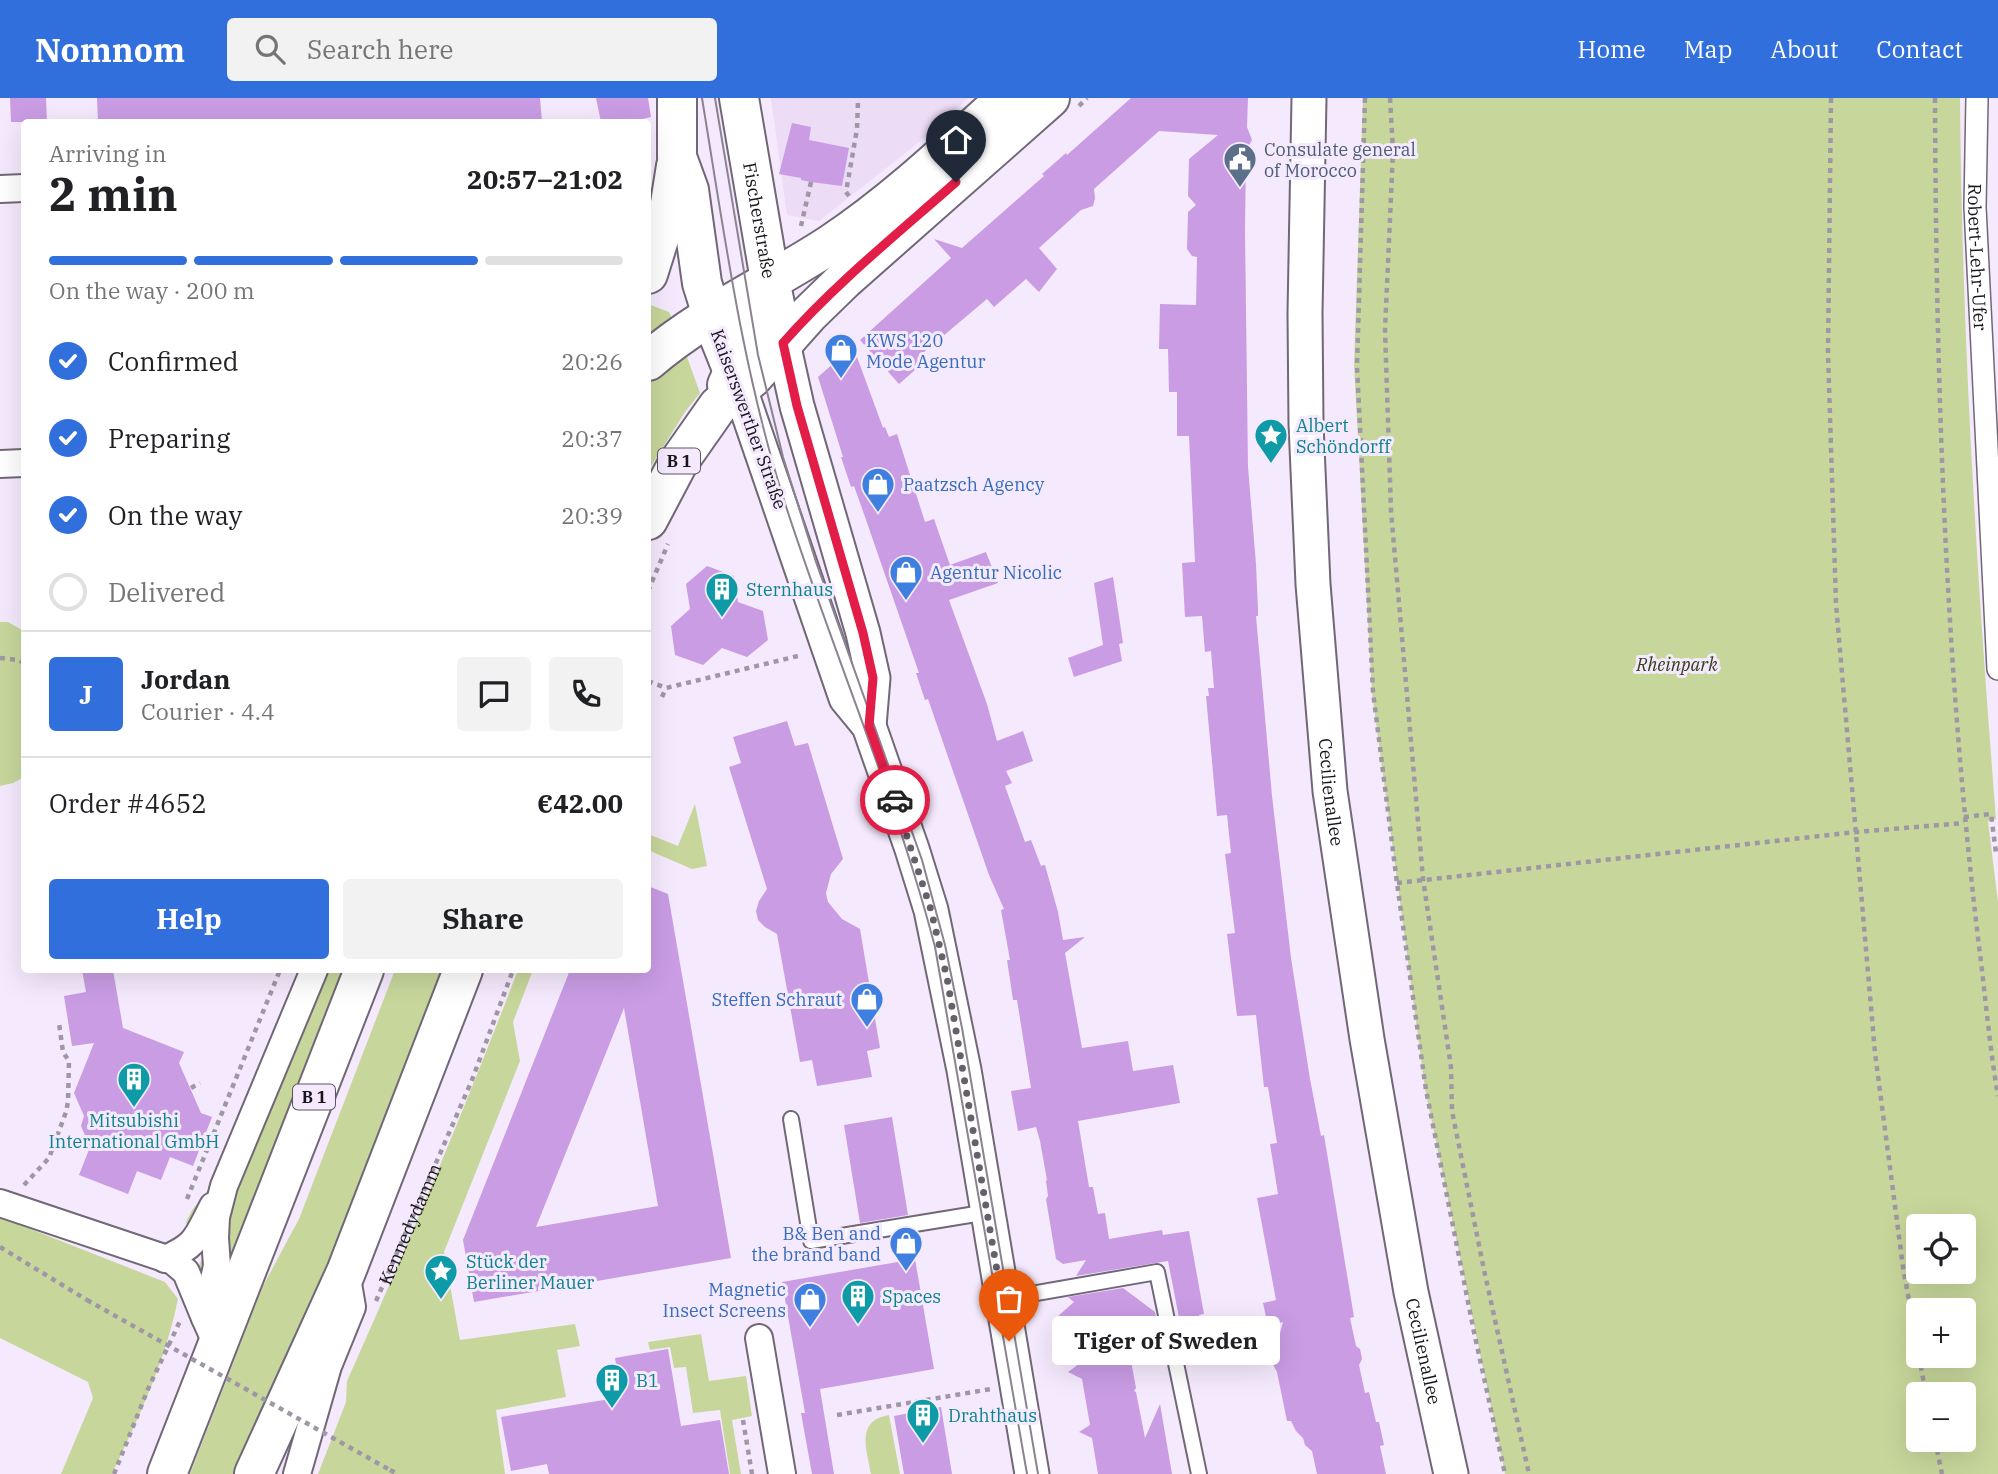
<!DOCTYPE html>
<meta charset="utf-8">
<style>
:root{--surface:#fff;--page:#f2f2f2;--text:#202124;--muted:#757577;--line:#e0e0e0;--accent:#316fdd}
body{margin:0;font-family:"IBM Plex Serif",serif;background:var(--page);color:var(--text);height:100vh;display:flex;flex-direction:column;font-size:26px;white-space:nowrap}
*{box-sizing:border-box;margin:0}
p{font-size:23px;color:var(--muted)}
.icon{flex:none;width:38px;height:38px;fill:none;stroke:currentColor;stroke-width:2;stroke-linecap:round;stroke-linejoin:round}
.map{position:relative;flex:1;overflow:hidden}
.details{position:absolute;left:21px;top:21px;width:630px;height:854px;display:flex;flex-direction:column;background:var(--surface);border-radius:7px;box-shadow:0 7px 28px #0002}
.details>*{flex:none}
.tools{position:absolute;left:1906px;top:1116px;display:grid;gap:14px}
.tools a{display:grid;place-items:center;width:70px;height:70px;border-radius:7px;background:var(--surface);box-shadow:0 7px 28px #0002;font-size:35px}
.pin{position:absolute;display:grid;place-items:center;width:60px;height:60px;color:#fff;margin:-72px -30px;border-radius:50% 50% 50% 0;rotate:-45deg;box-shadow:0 0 7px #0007}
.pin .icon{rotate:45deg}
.courier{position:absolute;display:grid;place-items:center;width:70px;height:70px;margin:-35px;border:5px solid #e11d48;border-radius:50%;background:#fff;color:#222;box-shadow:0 2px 9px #0007}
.bubble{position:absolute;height:49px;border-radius:7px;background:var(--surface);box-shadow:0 7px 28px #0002;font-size:23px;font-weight:700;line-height:49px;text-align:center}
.headline em{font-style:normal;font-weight:700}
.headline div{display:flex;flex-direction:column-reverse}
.headline{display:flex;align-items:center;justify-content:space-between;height:119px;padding:0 28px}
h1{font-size:46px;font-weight:700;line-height:52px}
.bar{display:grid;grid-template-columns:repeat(4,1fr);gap:10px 7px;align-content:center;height:84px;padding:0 28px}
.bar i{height:9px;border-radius:5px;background:var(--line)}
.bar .current{background:var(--accent)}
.bar p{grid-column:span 4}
.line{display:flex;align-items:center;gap:18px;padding:0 28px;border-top:2px solid var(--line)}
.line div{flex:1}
.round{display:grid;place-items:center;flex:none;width:74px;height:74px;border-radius:7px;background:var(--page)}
ol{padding:0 28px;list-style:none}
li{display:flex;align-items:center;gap:21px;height:77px}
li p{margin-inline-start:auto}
li .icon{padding:7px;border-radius:50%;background:var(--accent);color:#fff;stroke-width:4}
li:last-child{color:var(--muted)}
li i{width:38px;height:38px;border:4px solid var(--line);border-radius:50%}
.cta{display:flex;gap:14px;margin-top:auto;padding:14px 28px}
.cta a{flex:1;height:80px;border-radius:7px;background:var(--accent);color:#fff;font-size:28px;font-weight:700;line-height:80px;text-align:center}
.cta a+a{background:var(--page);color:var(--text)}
header{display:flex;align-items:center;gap:42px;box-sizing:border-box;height:98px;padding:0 35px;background:var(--accent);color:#fff}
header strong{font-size:33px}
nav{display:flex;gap:38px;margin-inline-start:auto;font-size:24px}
.search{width:490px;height:63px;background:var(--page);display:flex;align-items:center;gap:18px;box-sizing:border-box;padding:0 24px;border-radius:7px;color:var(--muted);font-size:26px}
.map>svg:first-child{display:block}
.built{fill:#ecdcf6}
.green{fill:#c7d79b;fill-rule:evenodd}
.building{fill:#c99ce4;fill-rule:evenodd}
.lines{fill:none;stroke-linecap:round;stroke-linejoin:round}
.service-casing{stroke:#716777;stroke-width:18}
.pedestrian-casing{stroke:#716777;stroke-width:24}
.minor-casing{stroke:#716777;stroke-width:30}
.tertiary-casing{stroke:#716777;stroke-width:37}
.secondary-casing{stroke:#716777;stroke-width:42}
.primary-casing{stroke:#716777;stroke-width:42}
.trunk-casing{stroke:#716777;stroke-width:42}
.path{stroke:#9f97a5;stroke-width:4.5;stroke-dasharray:5 5;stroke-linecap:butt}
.service{stroke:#fff;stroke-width:14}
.pedestrian{stroke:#fff;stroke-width:21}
.minor{stroke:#fff;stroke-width:26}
.tertiary{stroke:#fff;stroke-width:33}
.secondary{stroke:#fff;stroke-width:38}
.primary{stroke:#fff;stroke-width:38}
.trunk{stroke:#fff;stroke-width:38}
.tram{stroke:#8b8390;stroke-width:2}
.path-bridge{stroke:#9f97a5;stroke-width:4.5;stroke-dasharray:5 5;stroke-linecap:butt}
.done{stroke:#66606b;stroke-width:7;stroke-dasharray:0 12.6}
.route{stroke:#e11d48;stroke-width:9}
.labels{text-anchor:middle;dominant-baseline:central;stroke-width:6;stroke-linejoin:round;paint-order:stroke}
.shield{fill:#f5eafd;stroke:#5b5560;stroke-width:2}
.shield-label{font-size:16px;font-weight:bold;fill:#19151c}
.service-label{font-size:18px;fill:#4e5e75;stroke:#f5eafd;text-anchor:start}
.street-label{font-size:18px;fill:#19151c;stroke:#f5eafd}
.shop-label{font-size:18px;fill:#366cbe;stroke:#f5eafd;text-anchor:start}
.culture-label{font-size:18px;fill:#0d838f;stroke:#f5eafd;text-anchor:start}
.park-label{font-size:18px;font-style:italic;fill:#343c19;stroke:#f5eafd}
</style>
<header>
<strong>Nomnom</strong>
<div class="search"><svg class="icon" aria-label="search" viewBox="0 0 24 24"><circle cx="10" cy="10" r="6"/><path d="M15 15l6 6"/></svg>Search here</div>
<nav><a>Home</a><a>Map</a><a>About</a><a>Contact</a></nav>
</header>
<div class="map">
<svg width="1998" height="1376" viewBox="0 0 1998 1376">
<rect width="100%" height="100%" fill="#f5eafd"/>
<path class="built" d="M771,0H968L923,41L819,123L787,117Z"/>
<g class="green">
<path d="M1363,0H1960C1962,241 1977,481 1996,721L1988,723L1998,804V1376H1505L1425,991L1372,595L1354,267ZM1918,1129H1964V1174H1918ZM1918,1213H1964V1258H1918ZM1918,1297H1964V1342H1918Z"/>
<path d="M648,206L669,214L672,221L648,240Z"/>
<path d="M686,256L700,295L685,314L648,373V287Z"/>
<path d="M0,524H8L24,533V679L13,685L0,688Z"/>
<path d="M695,706L707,768L692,771L648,752V736L678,748Z"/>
<path d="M320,872H347L228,1178L193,1180L205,1155L200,1142L186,1125C195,1101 207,1098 229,1088Z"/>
<path d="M395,872H443L328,1169L236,1376H190L263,1188L299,1121Z"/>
<path d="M518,872H533L513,924L520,963L444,1154L460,1242L575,1226L580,1248L557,1252L566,1299L496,1312L505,1376H318L346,1304L347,1283C408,1147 465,1010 518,872Z"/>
<path d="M0,1119L165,1184L178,1201C165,1264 139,1319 112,1376H61L93,1300L88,1284L0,1240Z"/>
<path d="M701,1236L709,1283L746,1278L752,1318L732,1322L741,1376H730L720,1312L693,1315L686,1269L674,1270L670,1249L650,1252L648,1244Z"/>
<path d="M889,1317L900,1376H871C867,1351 855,1323 889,1317Z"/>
</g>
<g class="building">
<path d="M10,0H46L47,24H11Z"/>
<path d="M97,0H540L542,24H98Z"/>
<path d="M596,0H648L651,19L631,24H601Z"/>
<path d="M1131,0H1248L1247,29L1252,42L1246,53L1245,133L1248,369L1256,466L1258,511V518H1256L1272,698L1291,860L1310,981L1321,1038L1324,1037L1354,1219L1350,1220L1356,1248L1360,1251L1362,1261L1359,1267L1365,1295L1369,1294L1376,1324H1379L1384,1347L1380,1348L1386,1376H1317L1312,1353L1305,1347L1303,1340L1296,1333L1291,1323H1287L1277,1274L1272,1265L1283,1224L1268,1228L1263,1205L1276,1202L1257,1100L1278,1096L1270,1046L1277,1045L1268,989H1264L1256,917L1237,918L1227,836L1235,835L1225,756L1231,755L1227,717L1217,718L1206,598H1209L1208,590H1214L1211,553L1205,554L1202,518L1185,519L1182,465L1195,464L1189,338H1177V294H1169L1168,251H1159L1160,206L1196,207L1197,159L1192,158L1187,151L1188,114L1196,107L1188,98L1189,61L1218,37L1159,33L1094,91L1095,100L1093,108L1081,112L1039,150L1057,171L1039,194L1026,181L994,209L987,201L917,260L922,266L899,286L860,242L951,160L934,141L962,150L1044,78L1042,76L1066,55L1067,57Z"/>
<path d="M792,25L811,29L809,42L849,50L842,88L811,84L801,82V80L779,76Z"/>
<path d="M853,248L883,330L885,329L889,339L897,336L925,424L934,421L950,467L986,454L998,485L949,502L987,606L997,643L1023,633L1033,663L1006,673L1012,685L1005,688L1025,744L1031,742L1041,768L1045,767L1058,814L1063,842L1085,839L1065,855L1082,950L1128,943L1133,973L1173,967L1180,1005L1078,1023L1089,1089H1093L1098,1116L1105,1115L1109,1141L1162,1132L1163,1137L1189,1133L1204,1216L1199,1217L1201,1226L1181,1230L1168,1163L1076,1178L1086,1162L1063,1166L1056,1161L1046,1101L1048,1098L1046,1083L1047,1082L1040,1043L1036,1029L1018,1033L1011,993L1031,990L1017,902H1013L1007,862H1010L1001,812L1004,811L989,777L928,601L925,602L916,575H919L864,416L854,388L851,389L841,359H843L818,279Z"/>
<path d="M707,468L734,478L738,504L763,513L768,542L747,559L722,550L703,567L675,557L671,528L690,511L686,486Z"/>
<path d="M1113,479L1123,545L1119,546L1122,563L1074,579L1068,560L1103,547L1094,485Z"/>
<path d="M787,623L795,648L808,645L843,761L831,776L826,795L828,804L842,821L860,831L880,950L867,953L872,979L817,988L812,962L800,964L777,836L765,829L758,822L756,813L759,803L767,791L729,669L741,665L733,639Z"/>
<path d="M648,788L668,796L731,1160L474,1204L463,1142L570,872H648ZM624,910L658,1108L536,1129Z"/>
<path d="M82,872H113L123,930L184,954L179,965L201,1015L212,1019L193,1068L170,1059L161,1082L137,1073L128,1096L79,1077L90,1049L81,1028L84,1018L74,995L94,945L72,948L64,898L86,894Z"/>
<path d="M892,1019L908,1117L860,1125L844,1027Z"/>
<path d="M915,1161L934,1271L820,1291L834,1376H812L801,1315H805L782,1184Z"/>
<path d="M1123,1190L1155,1214L1160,1235L1127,1241L1136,1290L1134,1293L1136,1294L1145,1340L1160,1306L1172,1376H1098L1092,1340L1079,1334L1090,1327L1082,1281L1068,1274L1079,1266L1071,1223L1057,1219L1074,1204L1068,1199Z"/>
<path d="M668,1251L681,1328L720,1322L729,1376H549L547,1366L511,1373L501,1319L622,1299L615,1260Z"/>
<path d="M941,1309L952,1376H904L894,1318Z"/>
</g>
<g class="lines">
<defs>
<g id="service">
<path d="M791,1021L811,1143L988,1114"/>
<path d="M1003,1201L1157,1174L1199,1376"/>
</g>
<g id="pedestrian">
<path id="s2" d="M1977,0L1975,109L1998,571"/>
</g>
<g id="minor">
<path d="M0,91L24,90"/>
<path d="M0,366L24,365"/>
<path d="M0,1105L173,1163L186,1174L205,1220"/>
<path d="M165,1161C198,1147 197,1138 213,1108"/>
<path d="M759,1240L782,1376"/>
<path d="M217,1247L205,1220L217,1168L215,1140L216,1119L224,1088L314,872"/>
<path d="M297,1376L328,1268L352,1209L346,1174"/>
</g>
<g id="tertiary">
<path id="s3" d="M1309,0L1305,215L1306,326L1313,486L1330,693L1367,941L1411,1194L1451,1376"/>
<path d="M783,245L797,308L863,535L873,580L869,628"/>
<path d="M740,291L846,600L869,628L912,751L931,812L964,972L1032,1376"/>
</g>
<g id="secondary">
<path d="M677,0V59L689,92L702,185L718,236L740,291"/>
<path id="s4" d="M739,0L770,182L783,245"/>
<path d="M648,176L670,106L676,68"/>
<path d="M727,287L762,209L770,182"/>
</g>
<g id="primary">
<path d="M648,263C704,215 770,186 831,146C894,104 950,51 1006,0"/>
<path d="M648,422L678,365L718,308L752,280L809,216L844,182L1050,0"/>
</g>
<g id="trunk">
<path d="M167,1376L364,872"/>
<path d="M254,1376L346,1174L463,872"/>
</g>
</defs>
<use href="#service" class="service-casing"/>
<use href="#pedestrian" class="pedestrian-casing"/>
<use href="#minor" class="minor-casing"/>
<use href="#tertiary" class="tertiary-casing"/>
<use href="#secondary" class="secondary-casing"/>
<use href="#primary" class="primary-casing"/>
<use href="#trunk" class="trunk-casing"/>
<g class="path">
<path d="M1365,0L1357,268L1373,594L1397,785L1426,992L1474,1234L1505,1376"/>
<path d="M1390,0L1393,53L1385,232L1391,413L1423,781L1451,969L1452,1013L1484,1172L1529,1376"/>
<path d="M1831,0L1828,255L1836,506L1875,955L1903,1169L1918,1253"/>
<path d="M1935,0C1936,281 1945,561 1978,840C1985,893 1989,946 1998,998"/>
<path d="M1079,8L1087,0"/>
<path d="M849,98L846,94L857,31L858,3"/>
<path d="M801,128L811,84"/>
<path d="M648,493L668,446"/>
<path d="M0,560L18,562L24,565"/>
<path d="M648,583L666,590L802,557"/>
<path d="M662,599L666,590"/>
<path d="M1964,719L1991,716L1996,755L1998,754"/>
<path d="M1397,785L1856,734L1964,725"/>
<path d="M191,990L200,985"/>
<path d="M24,1087L49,1060L66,1014L68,1004L69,963L63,954L59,925"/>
<path d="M187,1101L280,872"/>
<path d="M0,1149L87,1202"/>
<path id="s1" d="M376,1203L472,982L513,872"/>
<path d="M1919,1258L1926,1297"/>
<path d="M837,1317L991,1291"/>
<path d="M743,1322L752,1376"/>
<path d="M1935,1342L1942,1376"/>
<path d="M390,1372L398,1376"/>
<path d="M114,1376L148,1291L181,1221"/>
</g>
<use href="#service" class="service"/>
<use href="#pedestrian" class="pedestrian"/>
<use href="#minor" class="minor"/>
<use href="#tertiary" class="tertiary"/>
<use href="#secondary" class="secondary"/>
<use href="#primary" class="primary"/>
<use href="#trunk" class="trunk"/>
<g class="tram">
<path d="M702,0C724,134 742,269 783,399C831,550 895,696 935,849L1027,1376"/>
<path d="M715,0L758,257L783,359L816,464L922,762L945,847L962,930L1038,1376"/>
</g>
<path class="path-bridge" d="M87,1202L390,1372"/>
</g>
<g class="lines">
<path class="done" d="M895,702L931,812L947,880L1009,1243"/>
<path class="route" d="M895,702L869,628L873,580L863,535L797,308L783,245C835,186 897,136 956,84"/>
</g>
<defs>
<symbol id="civic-pin" viewBox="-11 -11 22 30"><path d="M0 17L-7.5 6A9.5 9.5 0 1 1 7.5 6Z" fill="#5c6f8a" stroke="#f5eafd"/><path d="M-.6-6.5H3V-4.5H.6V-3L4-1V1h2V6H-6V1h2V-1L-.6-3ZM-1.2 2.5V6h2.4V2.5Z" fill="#fff"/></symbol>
<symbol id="shop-pin" viewBox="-11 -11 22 30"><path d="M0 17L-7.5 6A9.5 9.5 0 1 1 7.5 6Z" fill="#3f7fe0" stroke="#f5eafd"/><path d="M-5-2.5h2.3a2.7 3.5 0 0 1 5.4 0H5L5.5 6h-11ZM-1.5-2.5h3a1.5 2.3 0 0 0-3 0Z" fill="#fff"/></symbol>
<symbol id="sight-pin" viewBox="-11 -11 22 30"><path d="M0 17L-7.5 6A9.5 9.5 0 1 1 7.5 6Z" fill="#0f9aa8" stroke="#f5eafd"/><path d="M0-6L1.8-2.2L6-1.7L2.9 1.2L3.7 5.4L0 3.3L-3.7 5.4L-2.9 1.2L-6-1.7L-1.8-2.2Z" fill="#fff"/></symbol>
<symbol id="building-pin" viewBox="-11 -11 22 30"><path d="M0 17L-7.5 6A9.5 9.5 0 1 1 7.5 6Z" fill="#0f9aa8" stroke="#f5eafd"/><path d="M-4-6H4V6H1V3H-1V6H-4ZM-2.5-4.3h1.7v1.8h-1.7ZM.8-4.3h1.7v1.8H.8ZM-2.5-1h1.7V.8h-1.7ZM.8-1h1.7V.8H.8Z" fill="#fff"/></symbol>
</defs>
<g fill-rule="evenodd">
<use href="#civic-pin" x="1221" y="42" width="38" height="52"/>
<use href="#shop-pin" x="822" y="233" width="38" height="52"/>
<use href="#sight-pin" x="1252" y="318" width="38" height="52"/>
<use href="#shop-pin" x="859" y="367" width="38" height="52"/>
<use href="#shop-pin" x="887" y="455" width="38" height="52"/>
<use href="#building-pin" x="703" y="472" width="38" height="52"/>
<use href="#shop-pin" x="848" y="882" width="38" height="52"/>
<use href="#building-pin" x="115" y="962" width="38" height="52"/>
<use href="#shop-pin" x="887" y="1126" width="38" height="52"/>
<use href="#sight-pin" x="422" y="1154" width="38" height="52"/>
<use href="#building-pin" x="839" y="1179" width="38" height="52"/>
<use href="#shop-pin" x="791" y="1182" width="38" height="52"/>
<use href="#building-pin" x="593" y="1263" width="38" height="52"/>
<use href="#building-pin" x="904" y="1298" width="38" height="52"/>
</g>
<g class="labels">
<g class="shield">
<rect x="658" y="350.5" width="42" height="25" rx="5"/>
<rect x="293" y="986.5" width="42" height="25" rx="5"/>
</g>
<g class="shield-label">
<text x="679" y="363">B 1</text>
<text x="314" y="999">B 1</text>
</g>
<g class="service-label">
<text x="1264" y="51">Consulate general<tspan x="1264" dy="21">of Morocco</tspan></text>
</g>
<g class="street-label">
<text stroke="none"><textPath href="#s4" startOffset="124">Fischerstraße</textPath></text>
<text stroke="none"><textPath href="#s2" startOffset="159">Robert-Lehr-Ufer</textPath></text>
<text transform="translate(749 321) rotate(70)">Kaiserswerther Straße</text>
<text stroke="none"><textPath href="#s3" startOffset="695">Cecilienallee</textPath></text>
<text stroke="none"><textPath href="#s1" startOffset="84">Kennedydamm</textPath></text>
<text stroke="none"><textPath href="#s3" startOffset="1262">Cecilienallee</textPath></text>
</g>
<g class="shop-label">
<text x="866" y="242">KWS 120<tspan x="866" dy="21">Mode Agentur</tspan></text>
<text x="903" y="386">Paatzsch Agency</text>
<text x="930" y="474">Agentur Nicolic</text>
<text x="842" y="901" text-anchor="end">Steffen Schraut</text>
<text x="881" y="1135" text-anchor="end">B&amp; Ben and<tspan x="881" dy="21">the brand band</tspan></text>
<text x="786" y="1191" text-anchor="end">Magnetic<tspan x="786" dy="21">Insect Screens</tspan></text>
</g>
<g class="culture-label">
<text x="1296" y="327">Albert<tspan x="1296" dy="21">Schöndorff</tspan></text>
<text x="746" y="491">Sternhaus</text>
<text x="134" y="1022" text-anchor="middle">Mitsubishi<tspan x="134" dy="21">International GmbH</tspan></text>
<text x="466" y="1163">Stück der<tspan x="466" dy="21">Berliner Mauer</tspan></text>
<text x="882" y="1198">Spaces</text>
<text x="636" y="1282">B1</text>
<text x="948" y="1317">Drahthaus</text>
</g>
<g class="park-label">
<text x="1677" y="566">Rheinpark</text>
</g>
</g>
</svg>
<div class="tools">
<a><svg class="icon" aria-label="locate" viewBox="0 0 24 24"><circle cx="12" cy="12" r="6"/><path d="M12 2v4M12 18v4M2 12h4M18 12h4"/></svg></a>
<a>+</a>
<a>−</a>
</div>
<div class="pin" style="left:1009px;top:1243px;background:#ea580c"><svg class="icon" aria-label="bag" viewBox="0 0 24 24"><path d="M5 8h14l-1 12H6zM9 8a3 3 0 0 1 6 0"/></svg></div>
<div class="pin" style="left:956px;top:84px;background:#1f2937"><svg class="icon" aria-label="home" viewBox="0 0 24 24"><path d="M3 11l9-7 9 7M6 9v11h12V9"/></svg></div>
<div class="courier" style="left:895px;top:702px"><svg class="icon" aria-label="car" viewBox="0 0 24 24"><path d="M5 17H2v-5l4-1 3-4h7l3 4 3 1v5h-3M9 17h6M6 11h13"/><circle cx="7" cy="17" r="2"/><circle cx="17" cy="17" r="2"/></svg></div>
<div class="bubble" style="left:1052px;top:1218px;width:228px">Tiger of Sweden</div>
<section class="details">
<div class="headline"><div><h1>2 min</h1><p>Arriving in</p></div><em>20:57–21:02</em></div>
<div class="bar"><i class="current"></i><i class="current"></i><i class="current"></i><i></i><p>On the way · 200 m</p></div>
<ol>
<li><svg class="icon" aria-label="check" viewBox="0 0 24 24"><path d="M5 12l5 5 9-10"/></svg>Confirmed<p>20:26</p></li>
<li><svg class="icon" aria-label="check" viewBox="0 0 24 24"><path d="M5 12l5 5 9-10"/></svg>Preparing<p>20:37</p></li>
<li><svg class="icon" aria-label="check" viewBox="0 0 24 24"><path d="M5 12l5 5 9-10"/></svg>On the way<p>20:39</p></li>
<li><i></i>Delivered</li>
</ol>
<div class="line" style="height:126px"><b class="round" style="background:var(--accent);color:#fff">J</b><div><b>Jordan</b><p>Courier · 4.4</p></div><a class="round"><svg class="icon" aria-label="chat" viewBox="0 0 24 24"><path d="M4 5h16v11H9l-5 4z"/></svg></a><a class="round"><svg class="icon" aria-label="phone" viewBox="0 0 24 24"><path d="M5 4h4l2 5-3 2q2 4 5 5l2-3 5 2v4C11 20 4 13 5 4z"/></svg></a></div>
<div class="line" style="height:91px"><div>Order #4652</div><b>€42.00</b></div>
<div class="cta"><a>Help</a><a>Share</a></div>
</section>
</div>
